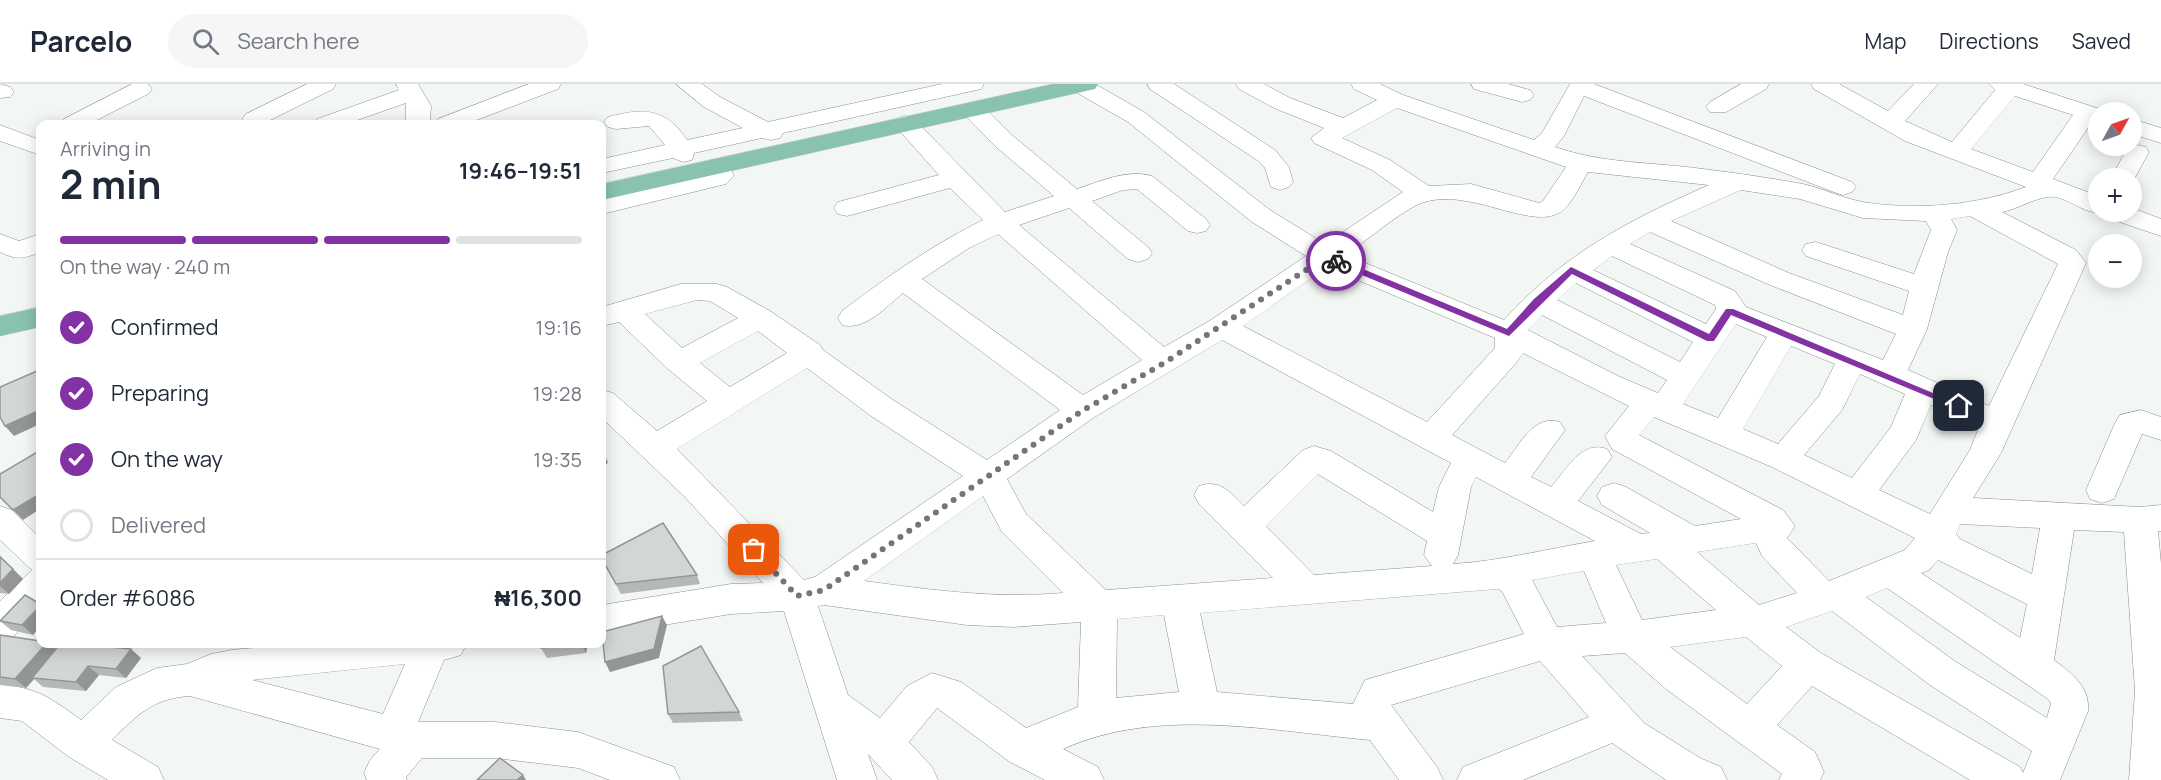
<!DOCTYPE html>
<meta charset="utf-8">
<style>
:root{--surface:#fff;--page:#f6f6f7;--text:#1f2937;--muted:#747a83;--line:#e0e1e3;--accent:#8232a2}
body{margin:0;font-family:Manrope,sans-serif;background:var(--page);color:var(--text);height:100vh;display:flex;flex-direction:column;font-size:22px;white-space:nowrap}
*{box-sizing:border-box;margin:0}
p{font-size:20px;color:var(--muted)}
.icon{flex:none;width:33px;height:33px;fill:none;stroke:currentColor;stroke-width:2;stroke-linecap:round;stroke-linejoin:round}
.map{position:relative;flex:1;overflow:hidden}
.panel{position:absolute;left:36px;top:36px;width:570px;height:528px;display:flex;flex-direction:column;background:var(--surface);border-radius:12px;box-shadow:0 3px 15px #0003}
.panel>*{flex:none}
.needle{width:39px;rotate:50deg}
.tools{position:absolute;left:2088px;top:18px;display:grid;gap:12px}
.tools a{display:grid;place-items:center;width:54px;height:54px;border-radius:50%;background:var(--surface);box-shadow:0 3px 15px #0003;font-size:30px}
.pin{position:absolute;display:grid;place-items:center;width:51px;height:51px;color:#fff;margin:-26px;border-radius:12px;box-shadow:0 3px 9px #0006}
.courier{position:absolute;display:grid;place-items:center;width:60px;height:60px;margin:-30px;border:4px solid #8232a2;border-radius:50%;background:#fff;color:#222;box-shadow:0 2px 8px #0007}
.summary em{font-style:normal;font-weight:700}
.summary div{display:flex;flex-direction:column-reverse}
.summary{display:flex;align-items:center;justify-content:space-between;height:102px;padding:0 24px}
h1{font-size:39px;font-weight:700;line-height:45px}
.bar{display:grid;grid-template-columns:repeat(4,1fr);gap:9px 6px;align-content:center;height:72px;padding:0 24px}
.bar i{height:8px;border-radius:4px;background:var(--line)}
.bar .selected{background:var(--accent)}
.bar p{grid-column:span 4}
.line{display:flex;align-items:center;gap:15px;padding:0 24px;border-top:2px solid var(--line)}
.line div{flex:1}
ol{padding:0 24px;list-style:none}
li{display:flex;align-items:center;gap:18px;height:66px}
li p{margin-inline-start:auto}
li .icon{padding:6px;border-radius:50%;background:var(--accent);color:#fff;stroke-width:4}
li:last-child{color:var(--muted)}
li i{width:33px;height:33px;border:3px solid var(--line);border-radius:50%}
header{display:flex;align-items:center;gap:36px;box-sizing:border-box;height:84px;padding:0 30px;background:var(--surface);border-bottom:2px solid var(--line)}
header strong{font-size:28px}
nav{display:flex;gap:33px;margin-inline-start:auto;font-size:21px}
.search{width:420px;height:54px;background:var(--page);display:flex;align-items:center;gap:15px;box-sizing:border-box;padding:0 21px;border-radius:33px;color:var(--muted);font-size:22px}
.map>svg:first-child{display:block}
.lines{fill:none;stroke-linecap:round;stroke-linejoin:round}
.minor-casing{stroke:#8a8f8c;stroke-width:1}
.major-casing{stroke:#d1d1d1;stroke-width:1}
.minor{fill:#fff;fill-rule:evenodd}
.major{fill:#89c3ad;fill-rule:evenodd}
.wall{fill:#b5b8b6}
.shaded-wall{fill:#939694}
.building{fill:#d2d6d4;stroke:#939694;stroke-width:1.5}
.route{fill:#8232a2}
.done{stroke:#737674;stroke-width:6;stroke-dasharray:0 10.8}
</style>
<header>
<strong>Parcelo</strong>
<div class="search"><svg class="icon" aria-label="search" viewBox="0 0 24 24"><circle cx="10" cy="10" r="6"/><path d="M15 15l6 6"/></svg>Search here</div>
<nav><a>Map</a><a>Directions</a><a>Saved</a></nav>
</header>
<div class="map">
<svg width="2161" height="696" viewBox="0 0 2161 696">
<rect width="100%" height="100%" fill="#f2f7f4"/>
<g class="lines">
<defs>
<g id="minor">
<path d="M0,0L10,3L14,8L10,13L0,14Z"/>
<path d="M132,0H148L152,5L148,10L89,40H60L64,35Z"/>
<path d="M307,0H336L333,5L262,40H247L242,35L246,30Z"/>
<path d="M396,0H418L431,22L430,40H406V19L346,40H313L317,35L399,6Z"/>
<path d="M529,0H561L558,5L466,40H434L438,35Z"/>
<path d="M676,0H702L720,13L768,38L942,0H984L981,5L783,49L780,54L771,56L762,54L694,69L692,76L683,78L673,74L602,89V75L665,61L649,42L616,45L608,43L604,38L608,33C643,24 665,23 687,56L743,44L704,23Z"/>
<path d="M1069,0H1095L1144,28L1270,126L1325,160L1403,108L1372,86L1314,59L1311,54L1324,44L1274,24L1239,5L1236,0H1264L1290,14L1343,34L1377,16L1354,5L1351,0H1380L1403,11L1534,56L1542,49L1570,0H1594L1852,98L1856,103L1852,108L1843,111L1834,108L1584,12L1564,52L1555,63C1604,80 1653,78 1703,85C1736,89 1770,94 1803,100C1825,105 1846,116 1869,119C1920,126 1978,121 2026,103L1905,57L1814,5L1811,0H1839L1888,27L1914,0H1938L1905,37L1952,58L1995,6L1989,0H2023L2106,27L2098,28V39L2092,38L2053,95L2098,112V128H2103C2084,132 2066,110 2048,113C2032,115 2018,125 2002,128L2076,166L2086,179L2001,369L1973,414L2140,423L2161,421V447H2158L2161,480V696H2129L2135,607L2124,448L2074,446L2054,576C2072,590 2090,602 2088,627L2060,696H1970L1812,602L1777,641L1815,668L1824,688L1820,696H1779L1782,690L1666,605L1625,569L1582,572L1644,639L1700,674L1721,683L1727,696H1666L1612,659L1523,696H1457L1463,683L1589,633L1540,577L1391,621L1437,683L1443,696H1399L1370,656C1271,647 1158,622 1063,665L1098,683L1104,696H1045L1010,678L937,624L909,658L932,683L938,696H892L868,670L877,696H837L784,527L731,530L602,551V521L731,500L763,499L685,413L602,334V306L613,309L657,347L707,317L668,285L619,238L602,242V223L681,200H717L727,203L770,227L820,261L823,266L893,316L987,376L1060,326L903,209C886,223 865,247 842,241L838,234L842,227C887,193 932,161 983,136L950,104L847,132L838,130L834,124L838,118L939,91L897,44L893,39L897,34L905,32L913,34L1005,128L1054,112L995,62L964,30L960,25L964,20H980L1013,52L1077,105C1101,97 1127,85 1152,92L1206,135L1210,141L1206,147L1197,149L1188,147L1137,105L1123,106L1092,117L1148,163L1152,169L1148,175L1138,178L1128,175L1069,124L1019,141L1164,263L1211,236L1306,172L1252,138L1128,38L1072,6ZM2015,12L2073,31L2033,88L1971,65ZM1397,24L1566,83L1543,117L1539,119L1471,100L1429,102L1390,76L1342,54ZM1588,88L1709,101C1627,137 1565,169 1504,236L1346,171C1364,158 1403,126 1421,119C1468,102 1528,146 1559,129C1571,123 1581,99 1588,88ZM1741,106L1800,115L1863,134L1926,137L1931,146L1914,190L1816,158L1806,160L1802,166L1806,172L1909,207L1903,231L1789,189L1671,137ZM1970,132L2058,180L1989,322L1908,286L1927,245L1948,168L1957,146L1951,135ZM1650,148L1770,201L1896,250L1883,276L1746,223L1735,207L1630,160ZM998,150L1142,276L1083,311L922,195L969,164ZM1612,172L1715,221L1716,225L1706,240L1593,186ZM1327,183L1495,254V264L1427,338L1243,242ZM1576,199L1693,258L1680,278L1557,216ZM697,216L710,217L738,234L682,264L645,230ZM1542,231L1667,296L1658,309L1618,292L1528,246ZM1736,240L1767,253L1718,334L1683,320ZM758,247L787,269L730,303L700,279ZM1222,256L1451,379L1439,403L1433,428L1331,367L1314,362L1303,366L1244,422C1230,408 1220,395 1199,402L1194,411L1199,420L1273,494L1106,506L1026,430L1007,395L1093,334ZM1791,262L1835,280L1819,312L1778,360L1743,345ZM1523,269L1629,322L1605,352L1612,365L1741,435L1695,442L1626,403L1614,399L1602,403L1597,412L1602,421L1650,449L1641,450L1578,417L1612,373L1607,365C1581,356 1567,385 1551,403L1531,393L1565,346L1560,338C1534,330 1520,360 1505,379L1452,351L1516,279ZM807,284L871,332L963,392L815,493L804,496L677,365ZM1860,290L1905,310L1891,343L1852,394L1804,371L1842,326ZM1931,321L1979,343L1970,366L1930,430L1879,406L1916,356ZM1654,333L1772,383L1915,454L1905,466L1829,497L1787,454L1795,442L1783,426L1639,351ZM1318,390L1427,457L1424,471L1432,482L1314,491L1266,442ZM1476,393L1595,457C1547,465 1501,477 1453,480L1458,471L1471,403ZM983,412L1002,448L1063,509C994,515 932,506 864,497ZM1960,440L2040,444L2032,490L1960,455L1956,450ZM1756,459L1762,472L1797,509L1759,521L1697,468ZM1657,475L1716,526L1642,536L1616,481ZM1938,476L2027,520L2020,554L1921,489L1929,486ZM1584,487L1606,539L1557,543L1532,496ZM1887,504L2048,615L2051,619L2047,634L1956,578L1866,513ZM1498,505L1502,507L1524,550L1365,596L1353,620L1217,608L1200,529ZM824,521L967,541L1014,543L1081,538L1078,623L1026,644L961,598L932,589L907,602L880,634L848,611L818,522ZM1832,527L1930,601L2032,667L2023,689L2020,683L1821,569L1786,543ZM1164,531L1179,608L1116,614L1117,535ZM1746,553L1782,582L1747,620L1670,563Z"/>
<path d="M1147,0H1174L1275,66L1289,83L1293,98L1289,103L1280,106L1271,103L1265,84L1257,76L1150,5Z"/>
<path d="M1471,0H1508L1530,6L1534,11L1530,16L1522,18L1474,5Z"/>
<path d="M1741,0H1769L1766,5L1726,28H1710L1706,23L1710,18Z"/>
<path d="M2132,35L2161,44V59L2132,50Z"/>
<path d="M0,41L40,56V71L0,57Z"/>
<path d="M2137,61L2146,63L2149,68L2132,99V94H2111L2128,63Z"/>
<path d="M718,75L727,77L734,92L726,100L602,130V114L708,90L706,82L709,77Z"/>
<path d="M2132,124L2161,135V152L2108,134L2104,128H2132Z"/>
<path d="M0,150L19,157L40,150V168C24,175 16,176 0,168Z"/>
<path d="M2141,326L2161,333V356L2142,350L2114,415L2102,419L2090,415L2086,406L2115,339L2120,331Z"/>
<path d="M0,422L12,426L40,454V522L13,553L0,557V517L32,486L0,456Z"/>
<path d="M296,560H466L461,571L444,576L418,638H495L578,648L674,683L680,696H610L578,684L495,674H422L406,693L407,696H367L364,689L370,676L380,665L190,612C153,614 137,631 112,656L158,683L164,696H108L69,673L22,637L0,634V600C40,605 49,613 81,636L116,603L157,584L187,580L211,570L232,566ZM405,580L383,630L252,596Z"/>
</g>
<g id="major">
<path d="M1053,0H1098L1095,5L1086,7L602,116V100Z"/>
<path d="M40,223V243L0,252V232Z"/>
</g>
</defs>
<use href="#minor" class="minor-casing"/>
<use href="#major" class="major-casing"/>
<use href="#minor" class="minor"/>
<use href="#major" class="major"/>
</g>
<g class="wall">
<path d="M0,472L23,495L9,510L0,509Z"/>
<path d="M602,475L697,491L700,500L621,510Z"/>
<path d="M40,520L33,551L11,546L0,537Z"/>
<path d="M0,551L49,560L55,565L141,574L126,594L99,591L86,607L43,603L34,595L26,604L0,601Z"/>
<path d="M542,560H588L586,569L547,574L541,564Z"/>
<path d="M739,628L743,637L673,639L668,630Z"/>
</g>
<g class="shaded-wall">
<path d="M40,326V340L14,352L5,342Z"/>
<path d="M604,369L608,379L602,382V370Z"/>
<path d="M40,410V425L23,436L13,426Z"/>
<path d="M0,472L23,495L9,510L0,502Z"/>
<path d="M40,522V543L33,551L22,541Z"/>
<path d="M662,532L667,541L659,574L610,588L605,578Z"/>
<path d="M46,560H49L58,567L32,594L34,595L26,604L15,595Z"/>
<path d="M581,560H588L586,569Z"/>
<path d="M131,565L141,574L126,594L116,585Z"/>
<path d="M88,582L99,591L86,607L76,598Z"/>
<path d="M523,691L526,696H517Z"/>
</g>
<g class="building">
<path d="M37,287L40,294V326L5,342L0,333V303Z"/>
<path d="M39,367L40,368V410L13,426L0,413V390Z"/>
<path d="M663,439L697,491L616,500L602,475V471Z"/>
<path d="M0,473L13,485L0,499Z"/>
<path d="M25,511L40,520V522L22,541L0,537Z"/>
<path d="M662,532L654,565L605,578L602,548Z"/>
<path d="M0,551L40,557V560H46L15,595L0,593Z"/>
<path d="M60,560H80L131,565L116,585L88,582L76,598L32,594Z"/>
<path d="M542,560H579L541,564Z"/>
<path d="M701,562L739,628L668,630L663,582Z"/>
<path d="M500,674L523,691L517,696H477Z"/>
</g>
<path class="route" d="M1333,175H1339L1507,245L1534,215L1571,183L1709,250L1726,225H1733L1964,322L1956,324L1731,231L1714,257H1707L1572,190L1509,252L1333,179Z"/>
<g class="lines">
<path class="done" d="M754,466L797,512L824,506L1082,327L1164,279L1326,173L1336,177"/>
</g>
</svg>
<div class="tools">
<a><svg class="needle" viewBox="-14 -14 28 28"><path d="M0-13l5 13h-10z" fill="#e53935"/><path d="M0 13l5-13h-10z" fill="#747a83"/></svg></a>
<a>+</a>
<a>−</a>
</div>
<div class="pin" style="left:754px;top:466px;background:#ea580c"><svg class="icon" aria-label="bag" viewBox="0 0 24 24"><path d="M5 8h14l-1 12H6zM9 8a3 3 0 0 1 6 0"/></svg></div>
<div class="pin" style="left:1959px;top:322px;background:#1f2937"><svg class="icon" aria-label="home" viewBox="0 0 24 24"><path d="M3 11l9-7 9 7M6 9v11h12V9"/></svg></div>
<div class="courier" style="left:1336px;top:177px"><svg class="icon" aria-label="bike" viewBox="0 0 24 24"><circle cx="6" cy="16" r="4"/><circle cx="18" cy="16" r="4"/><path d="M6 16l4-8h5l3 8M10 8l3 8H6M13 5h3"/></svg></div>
<section class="panel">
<div class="summary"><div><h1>2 min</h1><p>Arriving in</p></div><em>19:46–19:51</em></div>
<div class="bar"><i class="selected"></i><i class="selected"></i><i class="selected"></i><i></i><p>On the way · 240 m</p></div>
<ol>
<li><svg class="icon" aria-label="check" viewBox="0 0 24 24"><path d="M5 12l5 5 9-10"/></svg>Confirmed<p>19:16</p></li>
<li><svg class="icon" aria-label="check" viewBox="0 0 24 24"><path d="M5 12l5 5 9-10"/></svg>Preparing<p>19:28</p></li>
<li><svg class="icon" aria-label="check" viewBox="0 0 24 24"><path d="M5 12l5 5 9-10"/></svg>On the way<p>19:35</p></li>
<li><i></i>Delivered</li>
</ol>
<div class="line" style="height:78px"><div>Order #6086</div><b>₦16,300</b></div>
</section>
</div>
